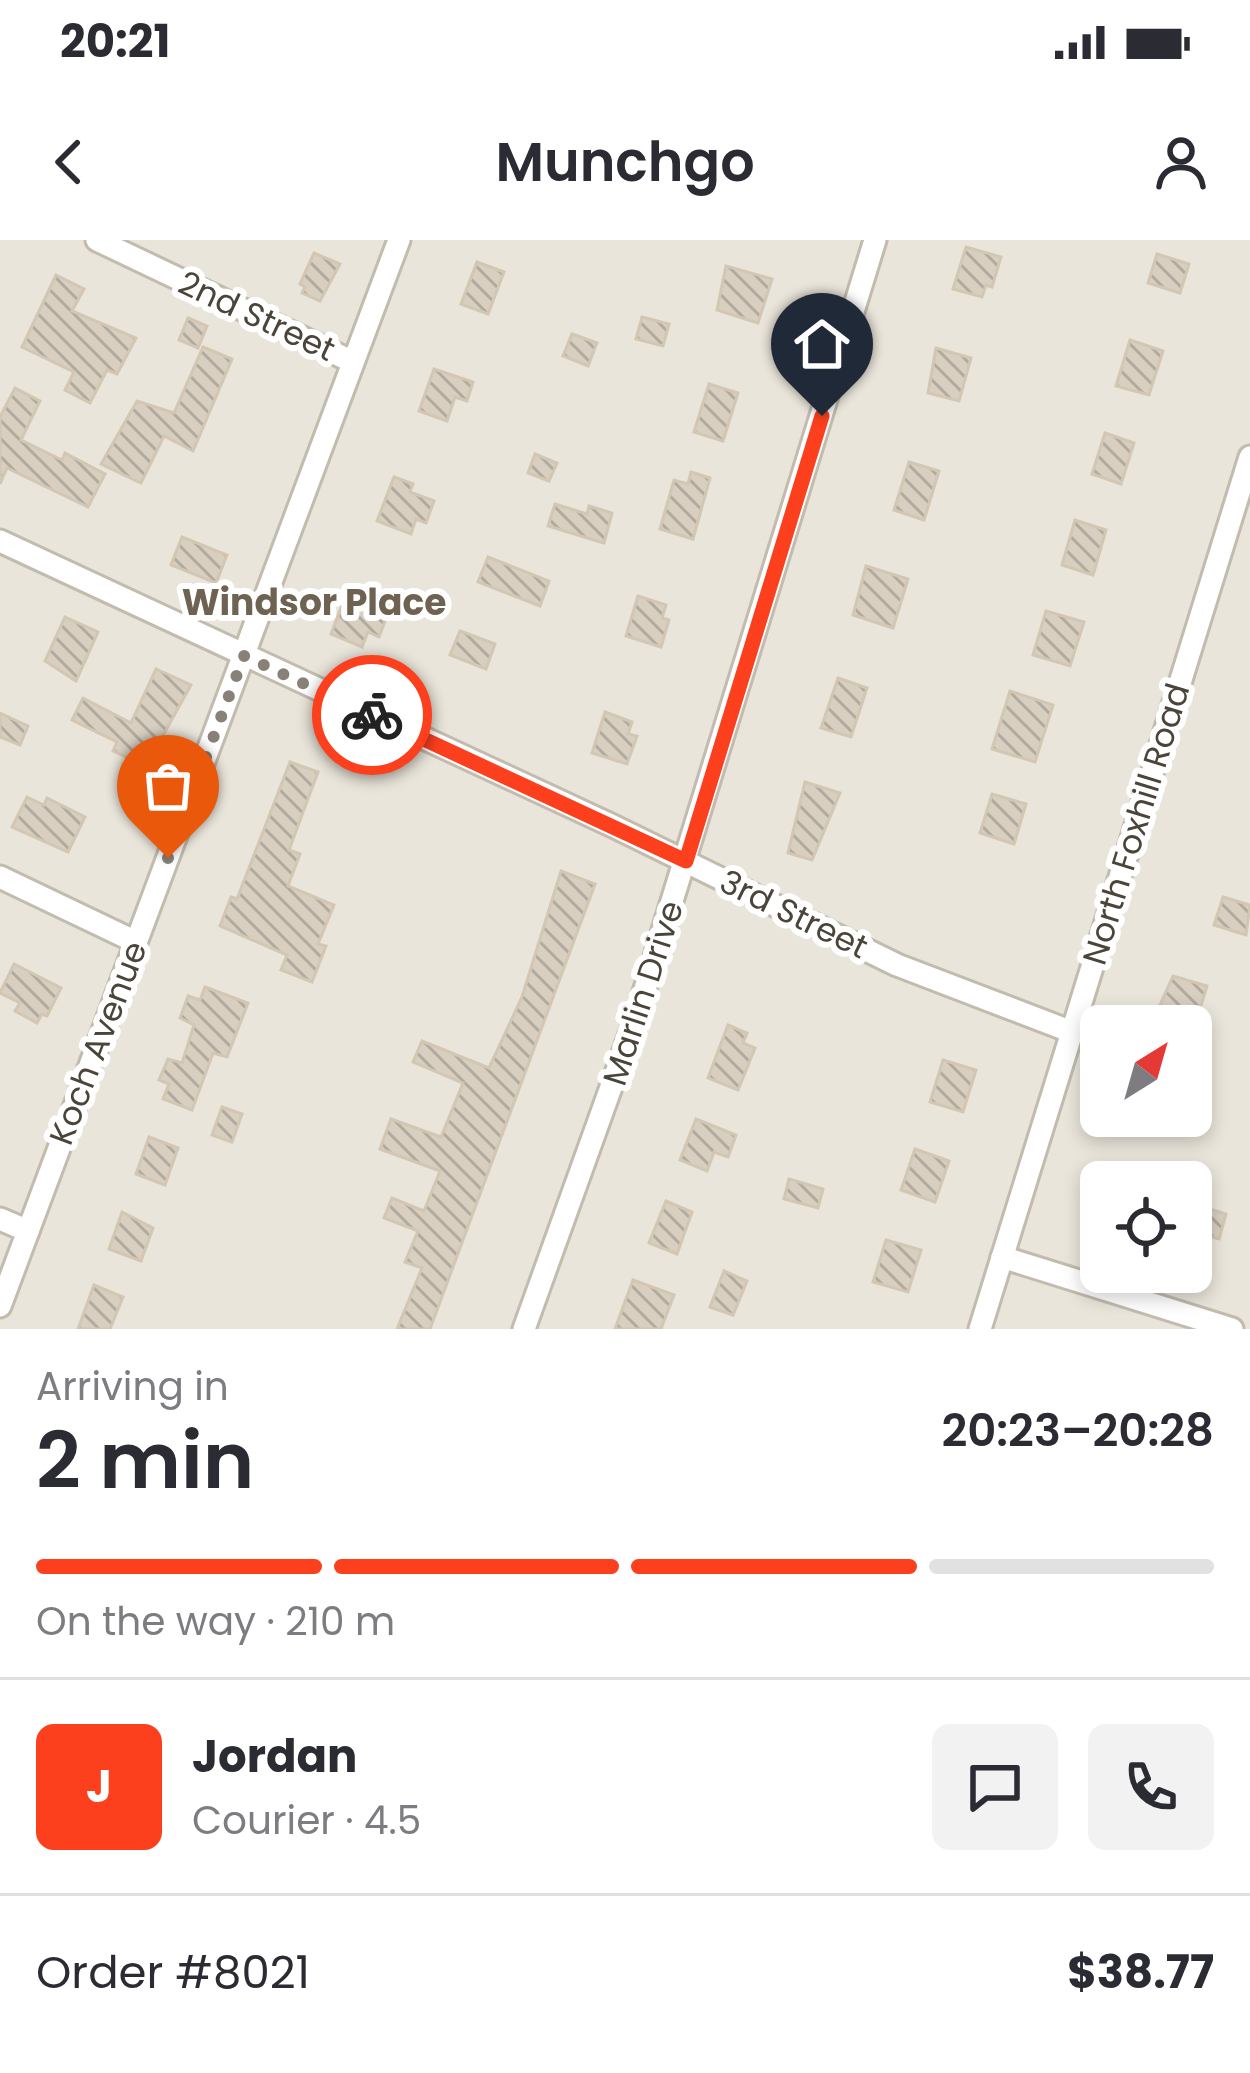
<!DOCTYPE html>
<meta charset="utf-8">
<style>
:root{--surface:#fff;--page:#f2f2f3;--text:#2b2b33;--muted:#7c7c81;--line:#e1e1e2;--accent:#fc3f1d}
body{margin:0;font-family:Poppins,sans-serif;background:var(--page);color:var(--text);height:100vh;display:flex;flex-direction:column;font-size:45px;white-space:nowrap}
*{box-sizing:border-box;margin:0}
p{font-size:39px;color:var(--muted)}
.icon{flex:none;width:66px;height:66px;fill:none;stroke:currentColor;stroke-width:2;stroke-linecap:round;stroke-linejoin:round}
.map{position:relative;height:1089px;overflow:hidden}
.sheet{display:flex;flex-direction:column;background:var(--surface);flex:1}
.sheet>*{flex:none}
.needle{width:78px;rotate:37deg}
.buttons{position:absolute;left:1080px;top:765px;display:grid;gap:24px}
.buttons a{display:grid;place-items:center;width:132px;height:132px;border-radius:18px;background:var(--surface);box-shadow:0 6px 18px #0003;font-size:60px}
.pin{position:absolute;display:grid;place-items:center;width:102px;height:102px;color:#fff;margin:-123px -51px;border-radius:50% 50% 50% 0;rotate:-45deg;box-shadow:0 0 12px #0007}
.pin .icon{rotate:45deg}
.courier{position:absolute;display:grid;place-items:center;width:120px;height:120px;margin:-60px;border:9px solid #fc3f1d;border-radius:50%;background:#fff;color:#222;box-shadow:0 3px 15px #0007}
.summary em{font-style:normal;font-weight:600}
.summary div{display:flex;flex-direction:column-reverse}
.summary{display:flex;align-items:center;justify-content:space-between;height:204px;padding:0 36px}
h1{font-size:78px;font-weight:600;line-height:90px}
.bar{display:grid;grid-template-columns:repeat(4,1fr);gap:18px 12px;align-content:center;height:144px;padding:0 36px}
.bar i{height:15px;border-radius:9px;background:var(--line)}
.bar .current{background:var(--accent)}
.bar p{grid-column:span 4}
.line{display:flex;align-items:center;gap:30px;padding:0 36px;border-top:3px solid var(--line)}
.line div{flex:1}
.round{display:grid;place-items:center;flex:none;width:126px;height:126px;border-radius:18px;background:var(--page)}
.status{display:flex;justify-content:space-between;align-items:center;height:84px;padding:0 60px;background:var(--surface);direction:ltr}
.status svg{height:33px;fill:currentColor}
header{display:flex;justify-content:space-between;align-items:center;height:156px;padding:0 36px;background:var(--surface);font-size:54px;font-weight:600}
.map>svg:first-child{display:block}
.residential{fill:#eae5da;fill-rule:evenodd}
.building{fill:url(#building-back-hatch);stroke:#d3c7b4;stroke-width:3}
.lines{fill:none;stroke-linecap:round;stroke-linejoin:round}
.minor-casing{stroke:#c2bbae;stroke-width:27}
.minor{stroke:#fff;stroke-width:21}
.done{stroke:#878178;stroke-width:12;stroke-dasharray:0 21.6}
.route{stroke:#fc3f1d;stroke-width:15}
.labels{text-anchor:middle;dominant-baseline:central;stroke-width:12;stroke-linejoin:round;paint-order:stroke}
.street-label{font-size:33px;fill:#4b4439;stroke:#fff}
.neighbourhood-label{font-size:36px;font-weight:bold;fill:#6e6250;stroke:#fff}
</style>
<div class="status"><b>20:21</b><svg viewBox="0 0 49 12"><path d="M0 12V9h3v3zM5 12V6h3v6zM10 12V3h3v9zM15 12V0h3v12zM26 1h20v11H26zM47 4h2v5h-2z"/></svg></div>
<header><svg class="icon" aria-label="back" viewBox="0 0 24 24"><path d="M15 5l-7 7 7 7"/></svg>Munchgo<svg class="icon" aria-label="person" viewBox="0 0 24 24"><circle cx="12" cy="8" r="4"/><path d="M4 21q1-7 8-7t8 7"/></svg></header>
<div class="map">
<svg width="1250" height="1089" viewBox="0 0 1250 1089">
<defs>
<pattern id="building-back-hatch" width="6" height="6" patternUnits="userSpaceOnUse" patternTransform="scale(3)"><rect width="6" height="6" fill="#d8cfc1"/><path d="M-1 5l2 2M0 0l6 6M5-1l2 2" fill="none" stroke="#b1aa9e"/></pattern>
</defs>
<rect width="100%" height="100%" fill="#f6f3ec"/>
<path class="residential" d="M0,0H1250V1089H0ZM1101,786H1191V876H1101ZM1101,942H1191V1032H1101Z"/>
<g class="building">
<path d="M966,7L1001,17L992,47L986,45L982,57L953,49Z"/>
<path d="M314,13L340,24L320,61L302,53L305,47L300,44Z"/>
<path d="M1157,14L1189,24L1180,53L1148,43Z"/>
<path d="M477,22L504,32L488,74L461,64Z"/>
<path d="M726,26L772,39L758,83L717,70Z"/>
<path d="M56,35L84,49L72,71L136,98L117,134L107,130L90,163L65,150L74,132L22,107Z"/>
<path d="M642,77L669,84L663,106L636,99Z"/>
<path d="M188,78L207,86L198,108L179,100Z"/>
<path d="M572,94L597,103L588,126L563,116Z"/>
<path d="M1130,100L1163,111L1149,155L1116,146Z"/>
<path d="M203,107L232,119L193,211L164,196L141,243L101,224L137,161L174,173Z"/>
<path d="M936,108L971,118L959,161L928,153Z"/>
<path d="M434,129L473,142L467,161L455,157L447,181L419,171Z"/>
<path d="M709,144L738,153L723,201L694,192Z"/>
<path d="M15,148L40,161L21,200L62,220L65,213L105,234L88,267L7,228L0,244V177Z"/>
<path d="M1105,193L1134,203L1121,244L1092,234Z"/>
<path d="M535,214L557,223L549,241L528,233Z"/>
<path d="M909,222L939,231L924,280L894,270Z"/>
<path d="M691,232L710,238L693,299L660,289L674,240L688,244Z"/>
<path d="M394,237L413,244L410,252L434,261L426,283L416,279L411,294L377,281Z"/>
<path d="M555,264L587,274L589,266L612,273L604,303L548,286Z"/>
<path d="M1075,280L1106,290L1093,335L1062,325Z"/>
<path d="M182,297L227,315L216,343L171,325Z"/>
<path d="M488,317L549,341L540,366L478,342Z"/>
<path d="M866,326L908,339L893,388L853,375Z"/>
<path d="M638,356L666,365L662,378L669,380L661,407L626,396Z"/>
<path d="M344,360L387,376L379,397L368,392L362,407L331,394Z"/>
<path d="M1046,371L1084,382L1070,426L1033,415Z"/>
<path d="M65,377L98,392L76,441L45,421Z"/>
<path d="M460,391L495,404L486,429L450,415Z"/>
<path d="M156,429L191,445L146,526L113,511L117,502L72,480L83,458L131,483Z"/>
<path d="M838,438L867,448L851,497L821,488Z"/>
<path d="M1010,451L1053,465L1035,522L992,509Z"/>
<path d="M605,472L632,482L628,494L637,496L627,524L592,513Z"/>
<path d="M0,473L28,486L20,505L0,497Z"/>
<path d="M290,522L318,532L289,610L300,614L288,646L334,665L318,704L326,706L312,742L281,730L287,715L220,686L231,657L237,659Z"/>
<path d="M805,542L840,553L812,620L788,613Z"/>
<path d="M992,554L1026,564L1014,604L980,593Z"/>
<path d="M27,557L44,565L47,558L85,577L68,612L12,587Z"/>
<path d="M561,631L595,644L430,1089H397L422,1028L405,1022L418,991L384,978L392,958L424,971L440,931L380,909L391,879L441,897L463,843L413,822L422,801L489,828L522,757Z"/>
<path d="M1223,657L1250,665L1246,695L1214,685Z"/>
<path d="M14,724L61,748L47,776L42,774L37,783L15,771L20,763L0,753Z"/>
<path d="M1173,736L1207,746L1194,788L1155,776Z"/>
<path d="M205,747L248,763L227,817L213,813L192,870L163,859L169,844L159,840L168,819L182,823L194,785L180,778L188,756L200,760Z"/>
<path d="M728,785L747,793L743,803L755,808L738,850L708,838Z"/>
<path d="M943,820L976,830L963,872L930,862Z"/>
<path d="M222,867L242,874L232,902L212,895Z"/>
<path d="M696,879L736,895L728,917L714,912L707,931L680,920Z"/>
<path d="M149,897L178,908L165,945L136,934Z"/>
<path d="M915,909L949,921L935,962L901,950Z"/>
<path d="M789,939L823,949L818,968L784,959Z"/>
<path d="M666,961L692,972L677,1014L649,1003Z"/>
<path d="M1203,967L1226,974L1219,999L1196,993Z"/>
<path d="M122,972L153,988L141,1021L109,1009Z"/>
<path d="M886,1000L921,1010L908,1052L873,1042Z"/>
<path d="M724,1031L747,1041L733,1075L710,1067Z"/>
<path d="M633,1040L674,1055L661,1089H615Z"/>
<path d="M94,1045L123,1057L110,1089H78Z"/>
</g>
<g class="lines">
<defs>
<g id="minor">
<path d="M97,0L353,122"/>
<path d="M0,301L613,586L897,725L1072,792"/>
<path d="M0,637L136,702"/>
<path d="M0,979L28,991"/>
<path d="M1002,1017L1232,1089"/>
<path d="M0,1066L399,0"/>
<path d="M524,1089L637,775L875,0"/>
<path d="M980,1089L1250,217"/>
</g>
</defs>
<use href="#minor" class="minor-casing"/>
<use href="#minor" class="minor"/>
</g>
<g class="lines">
<path class="done" d="M168,618L244,416L372,475"/>
<path class="route" d="M372,475L686,621L822,176"/>
</g>
<g class="labels">
<g class="street-label">
<text transform="translate(257 76) rotate(25)">2nd Street</text>
<text transform="translate(1136 584) rotate(-73)">North Foxhill Road</text>
<text transform="translate(794 674) rotate(26)">3rd Street</text>
<text transform="translate(643 753) rotate(-72)">Marlin Drive</text>
<text transform="translate(98 803) rotate(-69)">Koch Avenue</text>
</g>
<g class="neighbourhood-label">
<text x="314" y="362">Windsor Place</text>
</g>
</g>
</svg>
<div class="buttons">
<a><svg class="needle" viewBox="-14 -14 28 28"><path d="M0-13l5 13h-10z" fill="#e53935"/><path d="M0 13l5-13h-10z" fill="#7c7c81"/></svg></a>
<a><svg class="icon" aria-label="locate" viewBox="0 0 24 24"><circle cx="12" cy="12" r="6"/><path d="M12 2v4M12 18v4M2 12h4M18 12h4"/></svg></a>
</div>
<div class="pin" style="left:168px;top:618px;background:#ea580c"><svg class="icon" aria-label="bag" viewBox="0 0 24 24"><path d="M5 8h14l-1 12H6zM9 8a3 3 0 0 1 6 0"/></svg></div>
<div class="pin" style="left:822px;top:176px;background:#1f2937"><svg class="icon" aria-label="home" viewBox="0 0 24 24"><path d="M3 11l9-7 9 7M6 9v11h12V9"/></svg></div>
<div class="courier" style="left:372px;top:475px"><svg class="icon" aria-label="bike" viewBox="0 0 24 24"><circle cx="6" cy="16" r="4"/><circle cx="18" cy="16" r="4"/><path d="M6 16l4-8h5l3 8M10 8l3 8H6M13 5h3"/></svg></div>
</div>
<section class="sheet">
<div class="summary"><div><h1>2 min</h1><p>Arriving in</p></div><em>20:23–20:28</em></div>
<div class="bar"><i class="current"></i><i class="current"></i><i class="current"></i><i></i><p>On the way · 210 m</p></div>
<div class="line" style="height:216px"><b class="round" style="background:var(--accent);color:#fff">J</b><div><b>Jordan</b><p>Courier · 4.5</p></div><a class="round"><svg class="icon" aria-label="chat" viewBox="0 0 24 24"><path d="M4 5h16v11H9l-5 4z"/></svg></a><a class="round"><svg class="icon" aria-label="phone" viewBox="0 0 24 24"><path d="M5 4h4l2 5-3 2q2 4 5 5l2-3 5 2v4C11 20 4 13 5 4z"/></svg></a></div>
<div class="line" style="height:156px"><div>Order #8021</div><b>$38.77</b></div>
</section>
